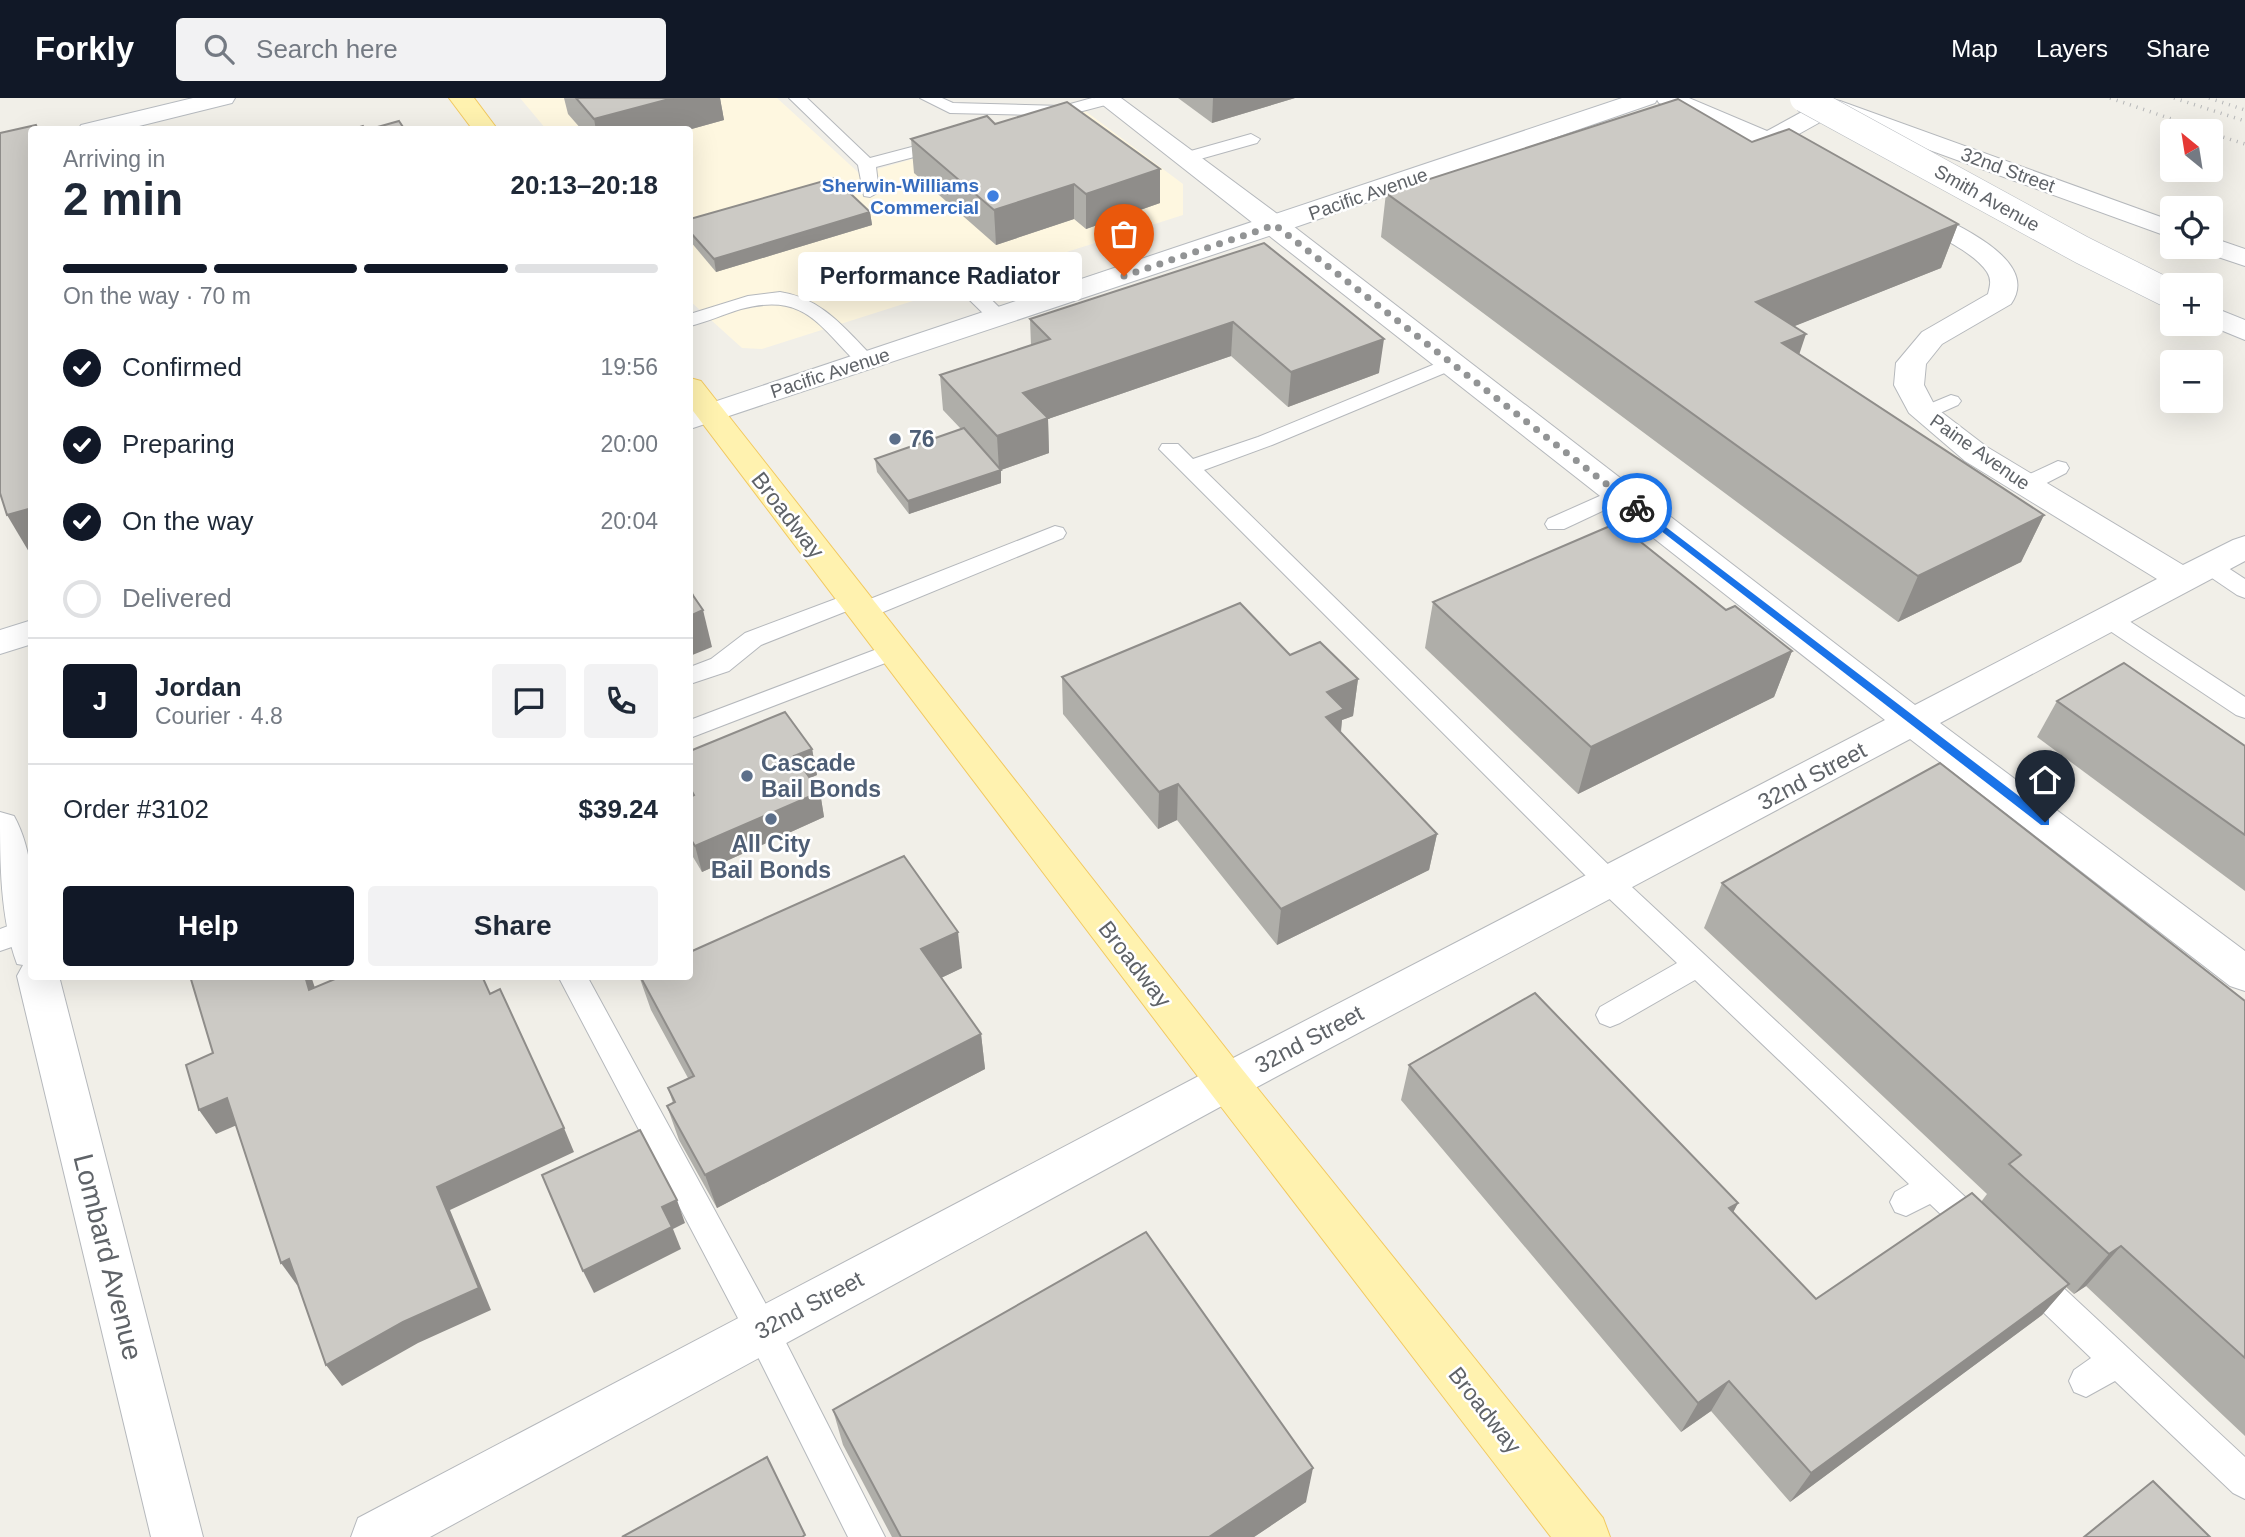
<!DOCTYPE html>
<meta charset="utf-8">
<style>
:root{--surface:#fff;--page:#f2f2f3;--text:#1f2937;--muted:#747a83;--line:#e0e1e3;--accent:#111827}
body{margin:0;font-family:Helvetica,sans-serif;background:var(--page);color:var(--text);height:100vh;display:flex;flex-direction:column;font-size:26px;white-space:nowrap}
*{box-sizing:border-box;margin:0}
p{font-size:23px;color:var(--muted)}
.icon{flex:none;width:38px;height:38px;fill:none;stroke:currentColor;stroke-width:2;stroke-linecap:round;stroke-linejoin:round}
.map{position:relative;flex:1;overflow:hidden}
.side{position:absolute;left:28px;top:28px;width:665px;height:854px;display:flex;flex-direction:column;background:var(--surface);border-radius:7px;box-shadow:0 7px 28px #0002}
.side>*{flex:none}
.needle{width:46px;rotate:330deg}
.controls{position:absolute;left:2160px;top:21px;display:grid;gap:14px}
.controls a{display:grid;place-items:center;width:63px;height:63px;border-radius:7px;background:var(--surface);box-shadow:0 7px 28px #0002;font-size:35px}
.pin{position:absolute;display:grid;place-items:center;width:60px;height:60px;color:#fff;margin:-72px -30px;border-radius:50% 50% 50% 0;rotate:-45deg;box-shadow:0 0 7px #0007}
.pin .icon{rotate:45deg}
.courier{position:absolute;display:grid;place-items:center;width:70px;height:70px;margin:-35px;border:5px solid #1a73e8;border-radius:50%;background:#fff;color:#222;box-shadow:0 2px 9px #0007}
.bubble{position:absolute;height:49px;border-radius:7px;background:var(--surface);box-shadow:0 7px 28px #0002;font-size:23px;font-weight:800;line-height:49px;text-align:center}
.summary em{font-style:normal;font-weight:800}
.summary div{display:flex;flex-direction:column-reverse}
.summary{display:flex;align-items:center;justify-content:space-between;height:119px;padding:0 35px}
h1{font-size:46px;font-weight:800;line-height:52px}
.bar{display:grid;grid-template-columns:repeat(4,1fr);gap:10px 7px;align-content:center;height:84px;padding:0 35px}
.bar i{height:9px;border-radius:5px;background:var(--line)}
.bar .current{background:var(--accent)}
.bar p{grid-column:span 4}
.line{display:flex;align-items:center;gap:18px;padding:0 35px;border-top:2px solid var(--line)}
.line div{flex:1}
.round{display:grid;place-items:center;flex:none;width:74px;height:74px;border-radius:7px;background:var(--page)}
ol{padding:0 35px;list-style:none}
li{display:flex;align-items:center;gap:21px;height:77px}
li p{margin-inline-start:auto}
li .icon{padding:7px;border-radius:50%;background:var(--accent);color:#fff;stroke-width:4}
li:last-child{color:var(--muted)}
li i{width:38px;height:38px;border:4px solid var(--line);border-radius:50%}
.button{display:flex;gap:14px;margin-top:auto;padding:14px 35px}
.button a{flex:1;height:80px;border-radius:7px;background:var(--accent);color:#fff;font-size:28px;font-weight:800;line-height:80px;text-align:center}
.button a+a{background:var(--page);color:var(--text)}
header{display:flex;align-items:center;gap:42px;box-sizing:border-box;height:98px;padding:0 35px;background:var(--accent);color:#fff}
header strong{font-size:33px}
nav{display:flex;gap:38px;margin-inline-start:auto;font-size:24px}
.search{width:490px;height:63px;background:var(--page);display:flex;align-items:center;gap:18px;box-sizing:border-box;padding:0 24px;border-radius:7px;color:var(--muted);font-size:26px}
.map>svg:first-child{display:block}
.commercial{fill:#fef7e0}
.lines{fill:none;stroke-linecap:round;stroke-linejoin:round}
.lane-casing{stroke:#b5b8bc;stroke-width:2}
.street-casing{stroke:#b5b8bc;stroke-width:2}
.secondary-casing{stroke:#b6babf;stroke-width:2}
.primary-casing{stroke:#f2c960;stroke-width:2}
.lane{fill:#fff;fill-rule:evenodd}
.street{fill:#fff;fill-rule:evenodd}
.secondary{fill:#fff;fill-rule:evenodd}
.primary{fill:#fff2af;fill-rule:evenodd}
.rail{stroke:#b6b7b8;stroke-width:3.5;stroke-dasharray:1 6;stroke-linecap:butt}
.secondary-bridge-casing{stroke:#b6babf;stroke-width:29;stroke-linecap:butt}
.secondary-bridge{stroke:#fff;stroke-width:28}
.wall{fill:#afaea9}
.shaded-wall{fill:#8f8d8a}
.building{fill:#cccac5;stroke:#8f8d8a;stroke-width:2}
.route{fill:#1a73e8}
.done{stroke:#929495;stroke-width:7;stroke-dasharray:0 12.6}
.shop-dot{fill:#3f7fe0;stroke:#fff;stroke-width:2.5}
.service-dot{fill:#5c6f8a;stroke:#fff;stroke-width:2.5}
.labels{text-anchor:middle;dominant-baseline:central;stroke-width:5;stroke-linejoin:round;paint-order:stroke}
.far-street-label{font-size:19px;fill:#5f6368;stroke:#fff}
.far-shop-label{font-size:19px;font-weight:bold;fill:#366cbe;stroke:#fff;text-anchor:end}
.service-label{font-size:23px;font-weight:bold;fill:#4e5e75;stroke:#fff;text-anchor:start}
.street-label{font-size:23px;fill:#5f6368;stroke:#fff}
.near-street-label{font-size:28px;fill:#5f6368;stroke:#fff}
</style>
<header>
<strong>Forkly</strong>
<div class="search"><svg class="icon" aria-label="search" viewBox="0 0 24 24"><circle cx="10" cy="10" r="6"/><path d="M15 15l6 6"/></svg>Search here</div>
<nav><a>Map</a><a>Layers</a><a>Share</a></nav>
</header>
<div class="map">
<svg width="2245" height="1439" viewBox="0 0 2245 1439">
<rect width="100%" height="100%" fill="#f1efe8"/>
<path class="commercial" d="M520,0H777L860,76L1084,12L1183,86V117L762,251L742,250L690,203V32L546,31Z"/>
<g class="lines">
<defs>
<g id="lane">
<path d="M789,0H807L870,60L946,40L955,45L952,49L876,69L879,94L870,99L864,98L858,67Z"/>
<path d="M920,0H942L953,5L1063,8L1092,0L1115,1L1113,5L1041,24L1035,23L1034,17L950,15Z"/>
<path d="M1251,36L1260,41L1257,45L1186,65L1177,60L1180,56Z"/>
<path d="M949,165L956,167L1005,215L1008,219L1005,223H991L942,175L940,171L942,167Z"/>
<path d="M780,194C822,200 845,231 873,259L876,263L873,267H859C818,227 805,194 741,211C724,216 707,224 690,228V216L748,198Z"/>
<path d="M1452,259L1459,261L1462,265L1459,269L1272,347L1204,372L1619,777L1990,1122L1995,1132L1990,1142L1979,1146L1968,1142L1930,1106L1906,1118L1895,1114L1890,1104L1895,1094L1909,1086L1695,882L1620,925L1610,929L1600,925L1596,917L1600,909L1677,865L1599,791L1159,351L1162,346H1178L1193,361L1258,339Z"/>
<path d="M1951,297L1958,299L1961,303L1958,307L1931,319H1917L1914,315L1917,311Z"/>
<path d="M2058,363L2066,365L2069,370L2066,375L2035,391H2019L2016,386L2019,381Z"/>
<path d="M1620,389L1628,391L1631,396L1628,401L1564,431H1548L1545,426L1548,421Z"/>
<path d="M1055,428L1063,430L1066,435L1063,440L871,519L863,521L855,519L852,511L761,547L729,573L690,586V569L711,561L745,535L854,494L862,497L865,503Z"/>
<path d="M2211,462L2219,464L2245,481V500L2237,497L2203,474L2200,469L2203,464Z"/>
<path d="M2109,513L2117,515L2245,599V620L2236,617L2101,527L2097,521L2101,515Z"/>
<path d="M893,545L901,547L905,553L901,559L690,640V622Z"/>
<path d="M32,819V842L0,853V831Z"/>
<path d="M558,878H587L774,1221L885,1439H848L750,1243Z"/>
<path d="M2030,1165L2041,1169L2245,1359V1401L2233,1395L2115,1283L2086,1299L2074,1294L2069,1283L2074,1272L2091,1260L2019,1191L2014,1180L2019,1169Z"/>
</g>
<g id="street">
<path d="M1094,0H1121L1284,121L1915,607L2157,481L1965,363L1909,315L1894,287L1896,265L1922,234L1988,196C1990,188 1992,182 1987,174C1972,151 1923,131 1898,119L1894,113L1898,107L1907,105L1916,107C1947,123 2043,160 2011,206L1942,246L1926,266L1924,287L1936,310L1987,349L2183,467L2233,442L2245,438V463L1940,625L2245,853V893L2230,888L1910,641L1242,997L430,1439H351L358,1420L1212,971L1885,622Z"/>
<path d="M1656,0H1689L1767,33L1822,3L1831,1L1840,3L2172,123V140L1833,17L1788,42L1819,56L1823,61L1819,66L1810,69L1659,5Z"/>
<path d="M2210,139L2245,151V168L2200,153L2198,149H2210Z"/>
<path d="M0,714L14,718C40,765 32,826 32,878H59L203,1439H151L17,878L23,867L17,866C0,819 0,764 0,714Z"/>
</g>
<g id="secondary">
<path d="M193,0H235L232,5L123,32H78L81,27Z"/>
<path d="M1622,0H1658L1655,5L1284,133L690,331V312Z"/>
<path d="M2210,208L2245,222V242L2206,226H2210Z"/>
<path d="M32,522V546L0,556V532Z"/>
</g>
<g id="primary">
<path d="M449,0H474L498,32H473Z"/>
<path d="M690,280L701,283L1242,971L1603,1420L1610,1439H1551L1212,997L690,309Z"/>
</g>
</defs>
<use href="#lane" class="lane-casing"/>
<use href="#street" class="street-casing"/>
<use href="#secondary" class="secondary-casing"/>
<use href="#primary" class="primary-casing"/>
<use href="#lane" class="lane"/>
<use href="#street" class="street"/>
<use href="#secondary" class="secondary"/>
<use href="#primary" class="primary"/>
<g class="rail">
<path d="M2110,0L2207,33"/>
<path d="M2174,0L2245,23"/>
<path d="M2209,0L2245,12"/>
<path d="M2210,35L2245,46"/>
</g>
<defs>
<path id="secondary-bridge" d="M1804,0L2082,152L2172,197"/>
</defs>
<use href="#secondary-bridge" class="secondary-bridge-casing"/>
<use href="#secondary-bridge" class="secondary-bridge"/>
</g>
<g class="wall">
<path d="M564,0H720L724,22L688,32H582L568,16Z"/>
<path d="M1178,0H1295L1212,25Z"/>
<path d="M995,26L1160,71V105L1086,131L1074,121L996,147L914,75L911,41Z"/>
<path d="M1752,44L1958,126L1941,170L1794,228L1799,256L2044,417L2021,464L1898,524L1381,139L1386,95Z"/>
<path d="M870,114L872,127L716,174L690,143V121Z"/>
<path d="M1264,145L1379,275L1288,309L1231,258L1048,321L1049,355L1001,372V385L909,416L877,374L875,361L961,331L943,312L940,277L1031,248L1030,221Z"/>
<path d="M1433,504L1792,553L1774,599L1578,696L1425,550Z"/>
<path d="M1062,579L1358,581L1353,618L1342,622L1341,635L1437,736L1429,772L1277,847L1177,722L1158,731L1063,616Z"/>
<path d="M2057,603L2245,648V793L2037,639Z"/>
<path d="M812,651L817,677L810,680L820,694L824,719L702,774L690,754V653Z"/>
<path d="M1722,785L2245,903V1338L2086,1188L2074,1196L2066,1189L2042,1217L1790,1404L1711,1313L1681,1334L1401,1002L1409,967L1738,1105L1733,1114L1816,1201L1981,1104L1987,1096L1704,830Z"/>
<path d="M962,870L941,880L981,936L985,971L717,1110L679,1042L667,1008L673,1005L668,990L688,980L651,912L639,878Z"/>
<path d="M833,1312L1306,1404L1254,1439H892L843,1347Z"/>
</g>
<g class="shaded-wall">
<path d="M673,0H720L724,22L688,32H596L594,21Z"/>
<path d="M1213,0H1295L1212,25Z"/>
<path d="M1160,71V105L1086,131V96Z"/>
<path d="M1074,86V121L996,147L994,112Z"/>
<path d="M870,114L872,127L716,174L714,161Z"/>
<path d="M1958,126L1941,170L1742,249L1756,204Z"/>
<path d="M1233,224L1231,258L1048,321L1049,355L1001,372V385L909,416L908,403L999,372L997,338L1023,295Z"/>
<path d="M1806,236L1791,281L1782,245Z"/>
<path d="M1384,241L1379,275L1288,309L1291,274Z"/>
<path d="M32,410V459L7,417Z"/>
<path d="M2044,417L2021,464L1898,524L1918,478Z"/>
<path d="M690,482L696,508L690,511Z"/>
<path d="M703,512L712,549L690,558V518Z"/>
<path d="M1792,553L1774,599L1578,696L1591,649Z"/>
<path d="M1358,581L1353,618L1342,622L1339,648L1322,631L1327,594Z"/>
<path d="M812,651L817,677L800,684L794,658Z"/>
<path d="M1178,686L1177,722L1158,731L1159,694Z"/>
<path d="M820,694L824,719L702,774L695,748Z"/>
<path d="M1437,736L1429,772L1277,847L1281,811Z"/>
<path d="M958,834L962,870L926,887L921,851Z"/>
<path d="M305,878H311L324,917L309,892Z"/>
<path d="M981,936L985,971L717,1110L705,1077Z"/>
<path d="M227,1000L244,1024L216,1036L199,1012Z"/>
<path d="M564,1030L574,1054L450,1112L491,1212L418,1245L342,1288L326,1267L437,1089Z"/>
<path d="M677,1102L685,1125L673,1131L681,1151L594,1195L583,1173L662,1109Z"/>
<path d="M1738,1105L1721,1138L1729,1110Z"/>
<path d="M2121,1148L2086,1188L2074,1196L2109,1156Z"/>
<path d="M289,1161L305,1183L297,1187L281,1165Z"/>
<path d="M2069,1186L2042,1217L1790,1404L1811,1375Z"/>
<path d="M1729,1283L1711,1313L1681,1334L1698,1305Z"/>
<path d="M1313,1370L1306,1404L1254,1439H1209Z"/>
</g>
<g class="building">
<path d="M576,0H673L594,21Z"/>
<path d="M1678,1L1752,44L1789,31L1958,126L1756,204L1806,236L1782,245L2044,417L1918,478L1386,95Z"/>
<path d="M1067,4L1160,71L1086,96L1074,86L994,112L911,41L987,18L995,26Z"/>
<path d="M399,23L405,32H367Z"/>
<path d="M36,27L38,32H32V410L7,417L0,395V35Z"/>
<path d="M363,28L366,32H351Z"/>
<path d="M834,80L870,114L714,161L690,134V121Z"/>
<path d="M1264,145L1384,241L1291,274L1233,224L1023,295L1048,320L997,338L940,277L1050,241L1030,221Z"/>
<path d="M964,330L1001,372L908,403L875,361Z"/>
<path d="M1617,425L1726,512L1735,508L1792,553L1591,649L1433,504Z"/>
<path d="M690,493L703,512L690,518Z"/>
<path d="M1240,505L1290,557L1320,544L1358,581L1327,594L1344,611L1326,619L1437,736L1281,811L1178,686L1159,694L1062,579Z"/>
<path d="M2124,565L2245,648V737L2057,603Z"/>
<path d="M785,614L812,651L794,658L820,694L695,748L690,740V699L694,697L690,690V653Z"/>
<path d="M1940,665L2245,903V1260L2121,1148L2109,1156L2009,1066L2021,1057L1722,785Z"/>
<path d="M904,758L958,834L921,851L981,936L705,1077L667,1008L675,1004L668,990L694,978L640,878H690V854Z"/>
<path d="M190,878H305L309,892L342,878H482L490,896L500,891L564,1030L437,1089L479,1190L403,1224L326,1267L289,1161L281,1165L227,1000L199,1012L186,967L213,955Z"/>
<path d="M1535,895L1738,1105L1729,1110L1816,1201L1972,1095L2069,1186L1811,1375L1729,1283L1698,1305L1409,967Z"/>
<path d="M640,1032L677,1102L662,1109L672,1129L583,1173L542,1077Z"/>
<path d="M1146,1134L1313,1370L1209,1439H901L833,1312Z"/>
<path d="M767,1359L805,1437L802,1439H622Z"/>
<path d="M2153,1383L2210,1439H2084Z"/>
</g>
<path class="route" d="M1637,407L2049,721V727H2041L1634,412L1633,410Z"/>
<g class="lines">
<path class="done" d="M1124,178L1275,127L1637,410"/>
</g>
<circle class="shop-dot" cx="993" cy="98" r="7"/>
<g class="service-dot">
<circle cx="895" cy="341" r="7"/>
<circle cx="747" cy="678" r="7"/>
<circle cx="771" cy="721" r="7"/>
</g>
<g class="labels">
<g class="far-street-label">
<text transform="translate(2008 72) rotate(20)">32nd Street</text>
<text transform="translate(1368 96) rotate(-19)">Pacific Avenue</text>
<text transform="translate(1987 100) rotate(29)">Smith Avenue</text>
<text transform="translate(830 275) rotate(-18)">Pacific Avenue</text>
<text transform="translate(1980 354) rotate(35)">Paine Avenue</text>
</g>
<g class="far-shop-label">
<text x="979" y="87">Sherwin-Williams<tspan x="979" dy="22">Commercial</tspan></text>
</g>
<g class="service-label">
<text x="909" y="341">76</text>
<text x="761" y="665">Cascade<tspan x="761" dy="26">Bail Bonds</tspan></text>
<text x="771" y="746" text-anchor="middle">All City<tspan x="771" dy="26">Bail Bonds</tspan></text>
</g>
<g class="street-label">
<text transform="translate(788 417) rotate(52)">Broadway</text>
<text transform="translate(1812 678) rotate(-28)">32nd Street</text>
<text transform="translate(1135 866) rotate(52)">Broadway</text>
<text transform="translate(1309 941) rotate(-28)">32nd Street</text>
<text transform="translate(809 1207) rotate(-28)">32nd Street</text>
<text transform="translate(1485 1312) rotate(52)">Broadway</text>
</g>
<g class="near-street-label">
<text transform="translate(108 1159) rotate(76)">Lombard Avenue</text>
</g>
</g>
</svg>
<div class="controls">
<a><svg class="needle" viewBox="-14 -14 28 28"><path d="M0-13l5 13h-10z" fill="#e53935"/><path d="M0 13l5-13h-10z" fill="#747a83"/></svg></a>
<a><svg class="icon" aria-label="locate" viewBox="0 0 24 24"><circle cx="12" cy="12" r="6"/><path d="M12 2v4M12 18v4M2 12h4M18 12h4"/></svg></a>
<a>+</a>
<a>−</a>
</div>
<div class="pin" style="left:1124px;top:178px;background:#ea580c"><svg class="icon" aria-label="bag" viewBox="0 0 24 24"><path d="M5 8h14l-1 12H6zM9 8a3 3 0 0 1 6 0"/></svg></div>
<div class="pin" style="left:2045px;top:724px;background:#1f2937"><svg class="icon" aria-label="home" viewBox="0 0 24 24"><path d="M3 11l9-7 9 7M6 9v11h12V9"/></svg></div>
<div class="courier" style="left:1637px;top:410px"><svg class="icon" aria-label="bike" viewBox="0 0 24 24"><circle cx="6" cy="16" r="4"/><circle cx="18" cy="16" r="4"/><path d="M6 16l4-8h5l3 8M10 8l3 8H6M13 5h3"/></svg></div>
<div class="bubble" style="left:798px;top:154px;width:284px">Performance Radiator</div>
<section class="side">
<div class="summary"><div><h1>2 min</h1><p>Arriving in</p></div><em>20:13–20:18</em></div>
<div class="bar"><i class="current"></i><i class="current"></i><i class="current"></i><i></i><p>On the way · 70 m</p></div>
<ol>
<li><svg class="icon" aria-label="check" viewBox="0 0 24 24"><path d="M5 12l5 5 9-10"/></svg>Confirmed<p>19:56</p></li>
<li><svg class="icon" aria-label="check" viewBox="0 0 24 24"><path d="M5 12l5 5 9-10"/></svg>Preparing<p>20:00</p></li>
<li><svg class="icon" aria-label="check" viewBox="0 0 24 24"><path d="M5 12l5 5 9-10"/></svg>On the way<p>20:04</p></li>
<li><i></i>Delivered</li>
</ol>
<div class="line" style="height:126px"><b class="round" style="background:var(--accent);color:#fff">J</b><div><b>Jordan</b><p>Courier · 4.8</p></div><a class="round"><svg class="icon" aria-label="chat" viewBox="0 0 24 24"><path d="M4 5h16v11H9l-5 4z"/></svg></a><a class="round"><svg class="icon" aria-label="phone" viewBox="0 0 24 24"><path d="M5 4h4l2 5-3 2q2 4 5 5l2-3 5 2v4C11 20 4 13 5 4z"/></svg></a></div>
<div class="line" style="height:91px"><div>Order #3102</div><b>$39.24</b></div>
<div class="button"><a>Help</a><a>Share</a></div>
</section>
</div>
